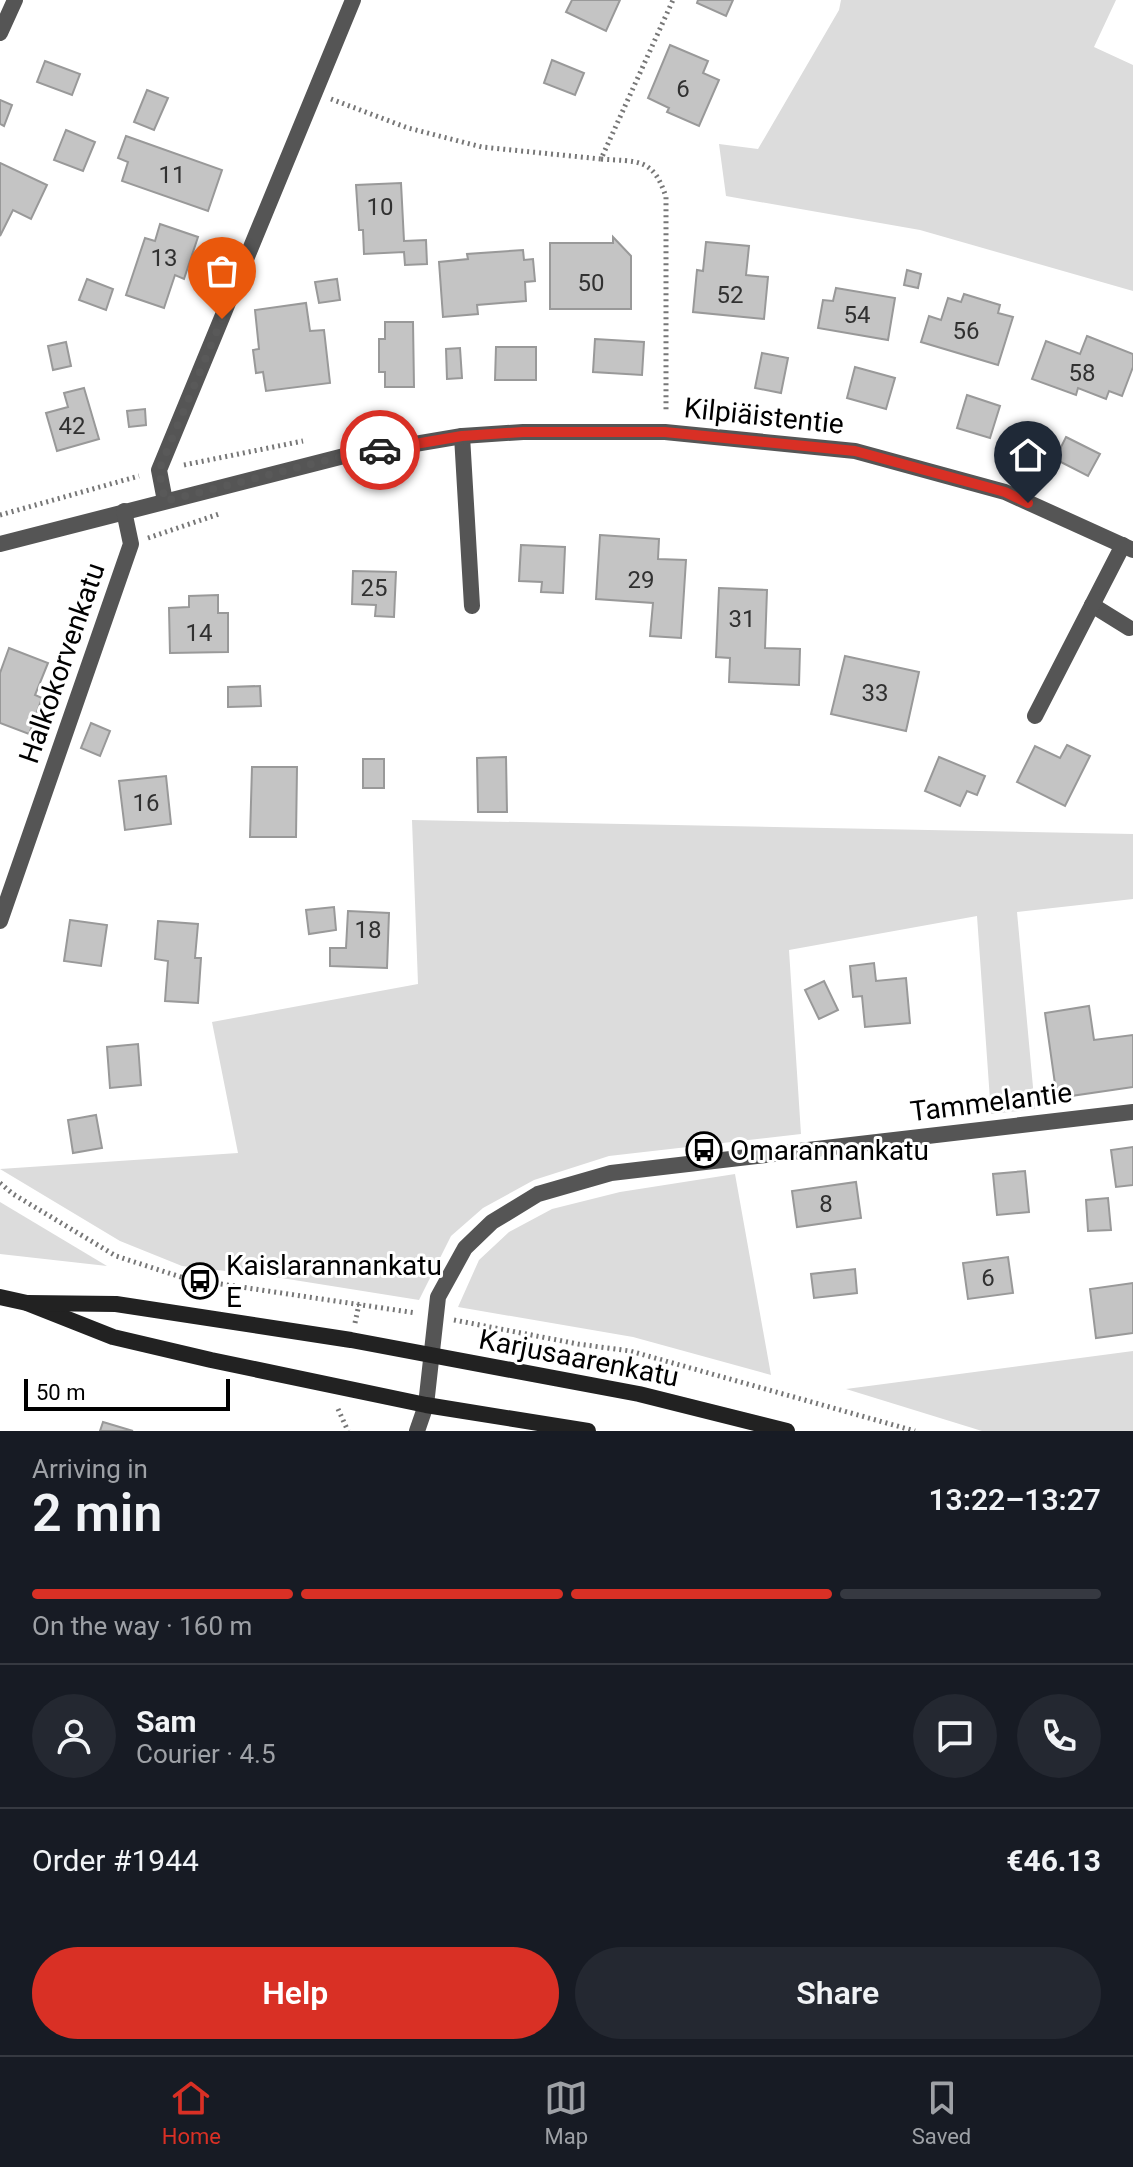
<!DOCTYPE html>
<meta charset="utf-8">
<style>
:root{--surface:#171b24;--page:#242831;--text:#f1f3f6;--muted:#9ea1a6;--line:#363941;--accent:#d93025}
body{margin:0;font-family:Roboto,sans-serif;background:var(--page);color:var(--text);height:100vh;display:flex;flex-direction:column;font-size:30px;white-space:nowrap}
*{box-sizing:border-box;margin:0}
p{font-size:26px;color:var(--muted)}
.icon{flex:none;width:44px;height:44px;fill:none;stroke:currentColor;stroke-width:2;stroke-linecap:round;stroke-linejoin:round}
.map{position:relative;height:1431px;overflow:hidden}
.sheet{display:flex;flex-direction:column;background:var(--surface);flex:1}
.sheet>*{flex:none}
.scale{position:absolute;left:24px;bottom:20px;width:206px;box-sizing:border-box;padding-left:8px;border:4px solid #000;border-top:0;font-size:22px;line-height:28px;white-space:nowrap;color:#000;-webkit-text-stroke:6px #fff;paint-order:stroke}
.pin{position:absolute;display:grid;place-items:center;width:68px;height:68px;color:#fff;margin:-82px -34px;border-radius:50% 50% 50% 0;rotate:-45deg;box-shadow:0 0 8px #0007}
.pin .icon{rotate:45deg}
.courier{position:absolute;display:grid;place-items:center;width:80px;height:80px;margin:-40px;border:6px solid #d93025;border-radius:50%;background:#fff;color:#222;box-shadow:0 2px 10px #0007}
.overview em{font-style:normal;font-weight:600}
.overview div{display:flex;flex-direction:column-reverse}
.overview{display:flex;align-items:center;justify-content:space-between;height:136px;padding:0 32px}
h1{font-size:52px;font-weight:600;line-height:60px}
.bar{display:grid;grid-template-columns:repeat(4,1fr);gap:12px 8px;align-content:center;height:96px;padding:0 32px}
.bar i{height:10px;border-radius:6px;background:var(--line)}
.bar .current{background:var(--accent)}
.bar p{grid-column:span 4}
.line{display:flex;align-items:center;gap:20px;padding:0 32px;border-top:2px solid var(--line)}
.line div{flex:1}
.round{display:grid;place-items:center;flex:none;width:84px;height:84px;border-radius:42px;background:var(--page)}
.cta{display:flex;gap:16px;margin-top:auto;padding:16px 32px}
.cta a{flex:1;height:92px;border-radius:48px;background:var(--accent);color:#fff;font-size:32px;font-weight:600;line-height:92px;text-align:center}
.cta a+a{background:var(--page);color:var(--text)}
.menu{display:flex;justify-content:space-around;align-items:center;height:112px;border-top:2px solid var(--line);background:var(--surface);font-size:22px;color:var(--muted)}
.menu a{display:grid;justify-items:center;gap:4px}
.menu .current{color:var(--accent)}
.map>svg:first-child{display:block}
.green{fill:#dcdcdc}
.building{fill:#c4c4c4;stroke:#999;stroke-width:2}
.lines{fill:none;stroke-linecap:round;stroke-linejoin:round}
.path{stroke:#777;stroke-width:5;stroke-dasharray:2 4;stroke-linecap:butt}
.lane{stroke:#555;stroke-width:16}
.street{stroke:#555;stroke-width:16}
.secondary{stroke:#222;stroke-width:16}
.done{stroke:#595959;stroke-width:8;stroke-dasharray:0 14.4}
.route{stroke:#d93025;stroke-width:10}
.labels{text-anchor:middle;dominant-baseline:central;stroke-width:6;stroke-linejoin:round;paint-order:stroke}
.number-label{font-size:24px;fill:#313131}
.street-label{font-size:28px;fill:#000;stroke:#fff}
.poi-label{font-size:28px;fill:#000;stroke:#fff;text-anchor:start}
</style>
<div class="map">
<svg width="1133" height="1431" viewBox="0 0 1133 1431">
<rect width="100%" height="100%" fill="#fff"/>
<g class="green">
<path d="M841,0H1116L1094,47L1133,65V291L920,230L726,196L719,144L758,149L839,10Z"/>
<path d="M412,820L1133,834V899L1017,912L1035,1109L991,1114L977,916L789,950L801,1134L609,1156L534,1180L483,1208L451,1236L419,1300L269,1276L182,1266L120,1241L0,1169L238,1153L212,1022L418,984Z"/>
<path d="M735,1174L771,1375L633,1337L458,1307L479,1260L509,1232L552,1209L620,1192Z"/>
<path d="M0,1202L107,1266L0,1254Z"/>
<path d="M1133,1351V1431H982L846,1389Z"/>
</g>
<g class="building">
<path d="M572,0H620L606,31L566,12Z"/>
<path d="M698,0H733L726,16L697,3Z"/>
<path d="M670,45L708,61L703,73L719,80L699,126L667,112L669,108L648,98Z"/>
<path d="M552,60L584,73L575,95L544,83Z"/>
<path d="M45,61L80,74L72,95L37,82Z"/>
<path d="M147,90L168,98L154,130L134,122Z"/>
<path d="M0,100L12,105L4,126L0,124Z"/>
<path d="M66,130L95,142L83,171L54,160Z"/>
<path d="M126,136L222,170L208,211L122,181L128,162L118,158Z"/>
<path d="M0,163L47,185L31,219L13,210L0,236Z"/>
<path d="M401,183L404,241L426,240L427,264L405,265L404,252L364,254L363,230H359L356,185Z"/>
<path d="M160,224L198,237L184,279L175,275L164,308L126,295L145,238L155,241Z"/>
<path d="M613,237L631,256V309H550V243H613Z"/>
<path d="M706,242L749,246L746,275L768,277L764,319L693,312L697,270L703,271Z"/>
<path d="M523,250L524,260L533,259L535,281L525,282L526,301L477,305L478,314L443,317L439,262L468,259L467,254Z"/>
<path d="M907,270L921,274L918,288L904,285Z"/>
<path d="M87,279L113,289L106,310L79,300Z"/>
<path d="M337,279L340,300L319,303L315,282Z"/>
<path d="M836,288L895,298L888,340L818,328L823,300L833,301Z"/>
<path d="M964,294L1000,305L998,313L1013,317L998,365L921,342L929,316L941,320L948,298L961,302Z"/>
<path d="M306,303L310,331L324,330L330,383L266,391L263,372L256,373L253,350L259,349L255,310Z"/>
<path d="M385,322H413L414,387H385V372H379V339H385Z"/>
<path d="M1087,336L1133,354V367L1122,396L1109,391L1106,399L1078,388L1076,395L1032,379L1046,341L1080,354Z"/>
<path d="M595,339L644,342L642,375L593,372Z"/>
<path d="M66,342L71,366L53,370L48,346Z"/>
<path d="M496,347H536V380H495Z"/>
<path d="M460,348L462,378L447,379L446,349Z"/>
<path d="M762,353L788,358L781,393L755,388Z"/>
<path d="M855,367L895,378L886,409L847,398Z"/>
<path d="M84,388L99,439L57,451L46,413L68,407L64,393Z"/>
<path d="M967,395L1000,406L990,438L957,428Z"/>
<path d="M145,409L146,425L129,427L127,411Z"/>
<path d="M1066,437L1100,454L1088,476L1055,459Z"/>
<path d="M600,535L659,539L658,559L686,560L681,638L650,636L653,603L596,599Z"/>
<path d="M521,545L565,547L563,593L541,592L542,582L519,581Z"/>
<path d="M353,571L396,572L394,617L375,616L376,605L352,604Z"/>
<path d="M719,588L767,590L765,648L800,649L799,685L729,682L730,658L716,657Z"/>
<path d="M218,595V613H228V652L170,653L169,608L189,607V596Z"/>
<path d="M9,648L48,663L35,695L42,698L29,734L0,723V673Z"/>
<path d="M845,656L919,672L906,731L831,714Z"/>
<path d="M260,686L261,706L228,707V687Z"/>
<path d="M91,723L110,731L100,756L81,748Z"/>
<path d="M1067,745L1090,756L1065,806L1017,782L1035,746L1060,758Z"/>
<path d="M506,757L507,812H478L477,758Z"/>
<path d="M939,757L985,776L977,795L967,791L960,806L925,791Z"/>
<rect x="363" y="759" width="21" height="29"/>
<path d="M252,767H297L296,837H250Z"/>
<path d="M166,776L171,824L125,830L119,781Z"/>
<path d="M334,907L336,930L309,934L306,910Z"/>
<path d="M348,911L389,913L387,968L330,966V948H346Z"/>
<path d="M70,920L107,925L101,966L64,961Z"/>
<path d="M158,921L198,924L195,958H201L198,1003L165,1001L168,961L155,959Z"/>
<path d="M874,963L876,981L906,978L910,1023L865,1027L862,996L853,997L850,966Z"/>
<path d="M824,981L838,1010L819,1019L805,990Z"/>
<path d="M1089,1006L1094,1040L1133,1035V1087L1057,1098L1045,1013Z"/>
<path d="M138,1044L141,1085L110,1088L107,1047Z"/>
<path d="M96,1115L102,1148L73,1153L68,1120Z"/>
<path d="M1133,1147V1185L1116,1187L1111,1150Z"/>
<path d="M1025,1171L1029,1212L997,1215L993,1174Z"/>
<path d="M856,1182L861,1218L797,1227L792,1191Z"/>
<path d="M1108,1198L1111,1230L1088,1231L1086,1200Z"/>
<path d="M1008,1257L1013,1293L968,1299L963,1263Z"/>
<path d="M855,1269L857,1293L814,1298L811,1274Z"/>
<path d="M1133,1283V1333L1096,1338L1090,1289Z"/>
<path d="M103,1422L133,1431H100Z"/>
</g>
<g class="lines">
<g class="path">
<path d="M331,99L408,128L482,147L601,159L673,0"/>
<path d="M601,159C638,162 653,157 666,197V410"/>
<path d="M184,465L303,441"/>
<path d="M0,515L139,476"/>
<path d="M148,538L219,514"/>
<path d="M0,1183L13,1194L116,1256L187,1279L416,1313"/>
<path d="M454,1320L578,1344L630,1351L915,1431"/>
<path d="M355,1323L359,1304"/>
<path d="M338,1409L348,1431"/>
</g>
<g class="lane">
<path d="M462,436L472,606"/>
<path d="M1092,605L1129,628"/>
<path d="M1035,716L1123,545"/>
</g>
<g class="street">
<path d="M0,33L15,0"/>
<path d="M165,501L159,470L353,0"/>
<path d="M0,544L344,456L462,436L523,432H665L855,451L1005,492L1133,550"/>
<path d="M0,921L131,544L124,511"/>
<path d="M417,1431L426,1405L438,1297L465,1248L492,1222L538,1194L611,1173L1133,1112"/>
</g>
<g class="secondary">
<path d="M0,1297L27,1303L113,1337L211,1360L426,1405L588,1431"/>
<path d="M27,1303L116,1304L351,1340L639,1394L787,1431"/>
</g>
</g>
<g class="lines">
<path class="done" d="M222,319L159,470L165,501L344,456L380,450"/>
<path class="route" d="M380,450L462,436L523,432H665L855,451L1005,492L1028,503"/>
</g>
<defs>
<symbol id="bus-ring" viewBox="-11 -11 22 22"><circle r="9.5" fill="#fff" stroke="#000" stroke-width="1.5"/><path d="M-5-6H5V4H4V6H2V4H-2V6H-4V4H-5ZM-3.5-4V0h7V-4ZM-3.5 1.2v1.5H-2V1.2ZM2 1.2v1.5H3.5V1.2Z" fill="#000"/></symbol>
</defs>
<g fill-rule="evenodd">
<use href="#bus-ring" x="684" y="1130" width="40" height="40"/>
<use href="#bus-ring" x="180" y="1261" width="40" height="40"/>
</g>
<g class="labels">
<g class="number-label">
<text x="683" y="89">6</text>
<text x="172" y="175">11</text>
<text x="380" y="207">10</text>
<text x="164" y="258">13</text>
<text x="591" y="283">50</text>
<text x="730" y="295">52</text>
<text x="857" y="315">54</text>
<text x="966" y="331">56</text>
<text x="1082" y="373">58</text>
<text x="72" y="426">42</text>
<text x="641" y="580">29</text>
<text x="374" y="588">25</text>
<text x="742" y="619">31</text>
<text x="199" y="633">14</text>
<text x="875" y="693">33</text>
<text x="146" y="803">16</text>
<text x="368" y="930">18</text>
<text x="826" y="1204">8</text>
<text x="988" y="1278">6</text>
</g>
<g class="street-label">
<text transform="translate(764 416) rotate(6)">Kilpiäistentie</text>
<text transform="translate(62 663) rotate(-71)">Halkokorvenkatu</text>
<text transform="translate(991 1102) rotate(-7)">Tammelantie</text>
<text transform="translate(579 1358) rotate(11)">Karjusaarenkatu</text>
</g>
<g class="poi-label">
<text x="730" y="1150">Omarannankatu</text>
<text x="226" y="1265">Kaislarannankatu<tspan x="226" dy="32">E</tspan></text>
</g>
</g>
</svg>
<div class="scale">50 m</div>
<div class="pin" style="left:222px;top:319px;background:#ea580c"><svg class="icon" aria-label="bag" viewBox="0 0 24 24"><path d="M5 8h14l-1 12H6zM9 8a3 3 0 0 1 6 0"/></svg></div>
<div class="pin" style="left:1028px;top:503px;background:#1f2937"><svg class="icon" aria-label="home" viewBox="0 0 24 24"><path d="M3 11l9-7 9 7M6 9v11h12V9"/></svg></div>
<div class="courier" style="left:380px;top:450px"><svg class="icon" aria-label="car" viewBox="0 0 24 24"><path d="M5 17H2v-5l4-1 3-4h7l3 4 3 1v5h-3M9 17h6M6 11h13"/><circle cx="7" cy="17" r="2"/><circle cx="17" cy="17" r="2"/></svg></div>
</div>
<section class="sheet">
<div class="overview"><div><h1>2 min</h1><p>Arriving in</p></div><em>13:22–13:27</em></div>
<div class="bar"><i class="current"></i><i class="current"></i><i class="current"></i><i></i><p>On the way · 160 m</p></div>
<div class="line" style="height:144px"><a class="round"><svg class="icon" aria-label="person" viewBox="0 0 24 24"><circle cx="12" cy="8" r="4"/><path d="M4 21q1-7 8-7t8 7"/></svg></a><div><b>Sam</b><p>Courier · 4.5</p></div><a class="round"><svg class="icon" aria-label="chat" viewBox="0 0 24 24"><path d="M4 5h16v11H9l-5 4z"/></svg></a><a class="round"><svg class="icon" aria-label="phone" viewBox="0 0 24 24"><path d="M5 4h4l2 5-3 2q2 4 5 5l2-3 5 2v4C11 20 4 13 5 4z"/></svg></a></div>
<div class="line" style="height:104px"><div>Order #1944</div><b>€46.13</b></div>
<div class="cta"><a>Help</a><a>Share</a></div>
</section>
<nav class="menu">
<a class="current"><svg class="icon" aria-label="home" viewBox="0 0 24 24"><path d="M3 11l9-7 9 7M6 9v11h12V9"/></svg>Home</a>
<a><svg class="icon" aria-label="map" viewBox="0 0 24 24"><path d="M3 6l6-2 6 2 6-2v14l-6 2-6-2-6 2zM9 4v14M15 6v14"/></svg>Map</a>
<a><svg class="icon" aria-label="saved" viewBox="0 0 24 24"><path d="M7 4h10v16l-5-4-5 4z"/></svg>Saved</a>
</nav>
